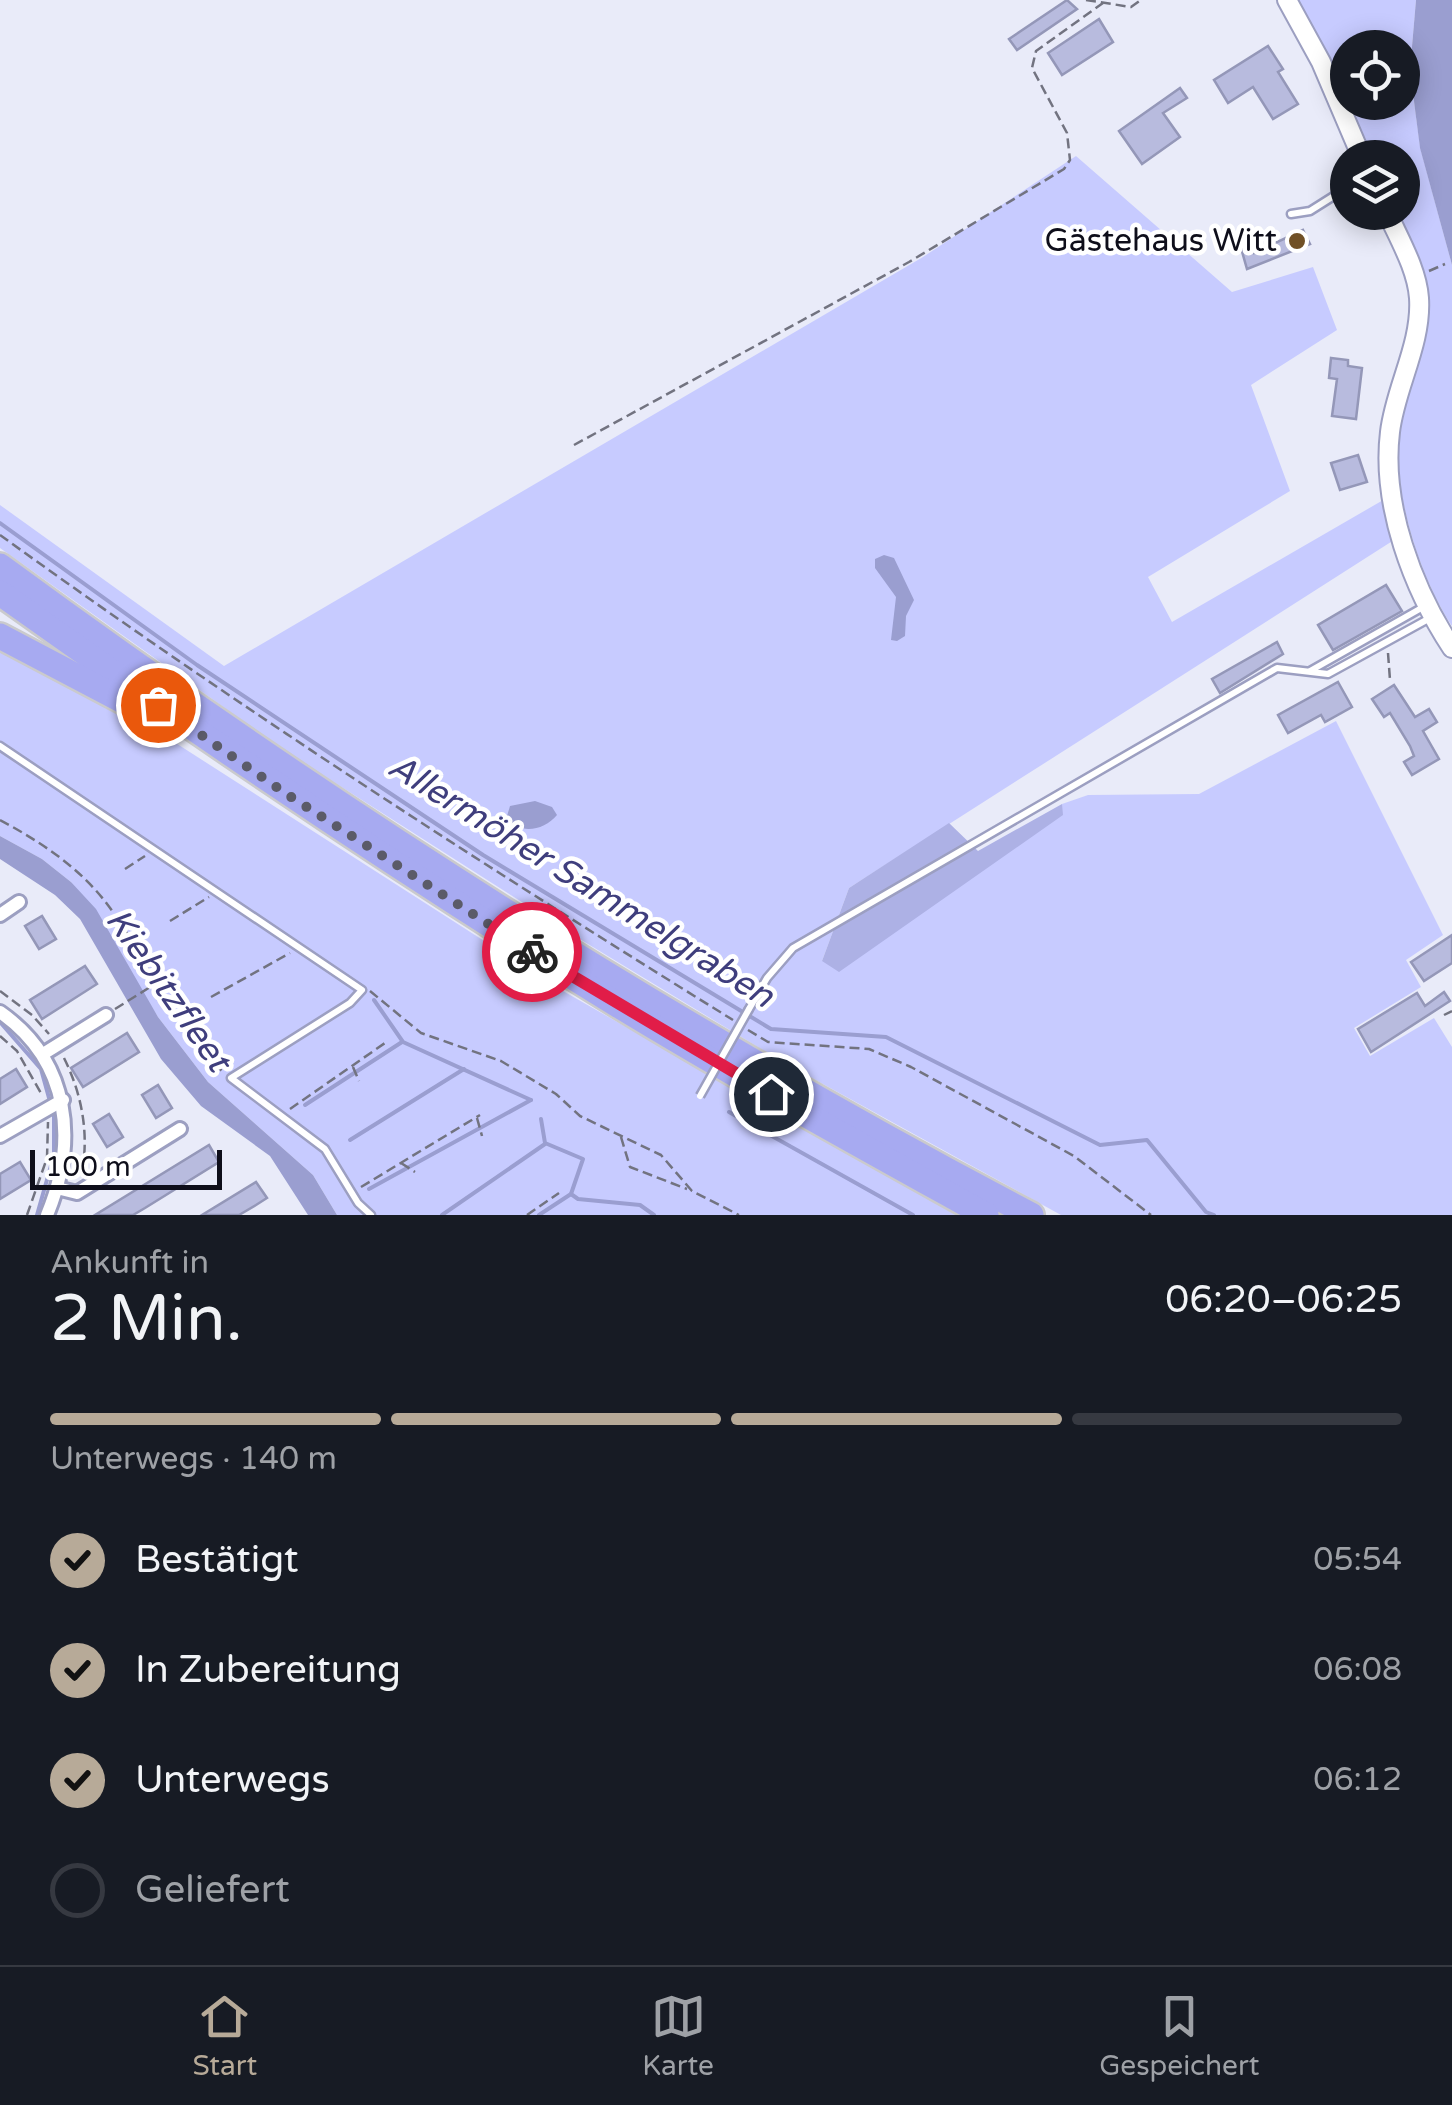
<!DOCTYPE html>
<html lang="de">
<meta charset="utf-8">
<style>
:root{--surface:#171b24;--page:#242831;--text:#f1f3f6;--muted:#9ea1a6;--line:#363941;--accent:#b7aa98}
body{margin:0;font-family:"Varela Round",sans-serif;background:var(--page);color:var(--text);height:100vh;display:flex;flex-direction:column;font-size:38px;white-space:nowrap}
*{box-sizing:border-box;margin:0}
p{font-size:32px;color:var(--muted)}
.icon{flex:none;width:55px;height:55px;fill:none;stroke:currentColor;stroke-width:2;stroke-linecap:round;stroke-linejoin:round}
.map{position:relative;height:1215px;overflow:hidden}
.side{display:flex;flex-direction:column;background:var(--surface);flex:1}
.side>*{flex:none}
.controls{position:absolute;left:1330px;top:30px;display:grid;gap:20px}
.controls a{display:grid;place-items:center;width:90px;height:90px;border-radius:50%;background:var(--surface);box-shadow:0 5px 25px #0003;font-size:50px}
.scale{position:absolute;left:30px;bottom:25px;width:192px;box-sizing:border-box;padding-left:10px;border:5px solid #0e0e1a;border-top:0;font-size:28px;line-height:35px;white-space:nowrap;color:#0e0e1a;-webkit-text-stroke:8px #fff;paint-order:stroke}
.pin{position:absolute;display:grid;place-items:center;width:85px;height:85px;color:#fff;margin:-42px;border:5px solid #fff;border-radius:50%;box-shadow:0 2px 10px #0007}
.courier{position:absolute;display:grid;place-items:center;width:100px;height:100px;margin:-50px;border:8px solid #e11d48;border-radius:50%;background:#fff;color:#222;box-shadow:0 2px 12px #0007}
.headline em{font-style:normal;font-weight:600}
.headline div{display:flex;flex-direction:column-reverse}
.headline{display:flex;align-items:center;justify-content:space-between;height:170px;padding:0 50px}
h1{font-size:65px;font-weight:600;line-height:75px}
.bar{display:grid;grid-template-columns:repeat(4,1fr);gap:15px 10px;align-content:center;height:120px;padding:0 50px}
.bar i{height:12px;border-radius:8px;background:var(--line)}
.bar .active{background:var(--accent)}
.bar p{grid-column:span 4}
ol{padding:0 50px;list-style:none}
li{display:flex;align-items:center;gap:30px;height:110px}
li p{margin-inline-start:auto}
li .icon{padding:10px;border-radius:50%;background:var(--accent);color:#111;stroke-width:4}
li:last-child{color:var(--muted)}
li i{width:55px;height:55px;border:5px solid var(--line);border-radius:50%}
.tabs{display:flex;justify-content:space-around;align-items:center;height:140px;border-top:2px solid var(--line);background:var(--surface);font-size:28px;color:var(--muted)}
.tabs a{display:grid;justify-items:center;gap:5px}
.tabs .active{color:var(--accent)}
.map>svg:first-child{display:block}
.green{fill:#c7cbff}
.forest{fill:#adb1e5}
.water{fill:#9a9ed0}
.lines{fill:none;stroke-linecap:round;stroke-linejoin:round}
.stream{stroke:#9a9ed0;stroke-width:4}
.building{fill:#b8bbde;stroke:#9497b8;stroke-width:2.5}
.lane-casing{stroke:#9c9fc1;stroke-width:11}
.street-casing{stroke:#9c9fc1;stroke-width:18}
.secondary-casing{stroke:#9c9fc1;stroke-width:22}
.highway-casing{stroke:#cacacd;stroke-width:30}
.path{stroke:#727380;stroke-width:2.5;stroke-dasharray:10 5;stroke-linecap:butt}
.lane{stroke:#fff;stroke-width:6}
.street{stroke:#fff;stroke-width:12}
.secondary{stroke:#fff;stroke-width:18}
.highway{stroke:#a7aaf1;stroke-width:25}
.lane-bridge-casing{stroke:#9c9fc1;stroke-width:11;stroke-linecap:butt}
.lane-bridge{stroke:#fff;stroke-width:6}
.done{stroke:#5b5b68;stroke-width:10;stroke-dasharray:0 18}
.route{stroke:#e11d48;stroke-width:12}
.poi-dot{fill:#705026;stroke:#fff;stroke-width:4}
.labels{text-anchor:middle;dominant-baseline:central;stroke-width:9;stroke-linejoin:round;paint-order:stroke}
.poi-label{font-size:32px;fill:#0e0e1a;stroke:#fff;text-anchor:end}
.water-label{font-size:35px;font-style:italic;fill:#3f3e7d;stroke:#fff}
</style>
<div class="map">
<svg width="1452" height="1215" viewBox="0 0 1452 1215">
<rect width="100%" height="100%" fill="#e9ebf9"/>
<g class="green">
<path d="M1295,0H1416L1410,70L1420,147L1452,265V626C1419,576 1392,489 1398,429C1401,396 1418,365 1422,332C1425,309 1400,239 1394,213L1402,212V158L1371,157L1348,102H1402V48H1348V102L1333,67Z"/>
<path d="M1076,156L1232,292L1313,267L1337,330L1251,385L1290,491L1148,577L1172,622L1385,499L1394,540L849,888L822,961L1062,815V804L1088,795L1199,794L1336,721L1443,935L1406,960L1421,987L1354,1028L1370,1056L1434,1018L1452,1047V1215H1061L781,1061L583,941L285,751L0,548V505L224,666L923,257Z"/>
<path d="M0,645L171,740L556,987L956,1215H337L313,1175L208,1082L158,1017L71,882L42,859L0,836Z"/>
</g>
<path class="forest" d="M1062,804L1063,815L839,972L822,961L849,888L949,823L978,851Z"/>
<g class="water">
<path d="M1416,0H1452V265L1420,148L1410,70Z"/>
<path d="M884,555L894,558L914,600L906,616L905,636L897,641L891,640L896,597L875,568V559Z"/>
<path d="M535,801L552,807L557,815C544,831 517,836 507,816L510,806Z"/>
<path d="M0,836L42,859L71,882L96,909L158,1017L208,1082L313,1175L337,1215H308L270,1156L201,1106L161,1059L80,919L55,895L0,859Z"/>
</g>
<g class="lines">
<g class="stream">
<path d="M0,523L197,665L483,855L771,1029L886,1037L1100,1145L1147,1140L1206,1212L1214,1215"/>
<path d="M374,1000L403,1042L531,1100"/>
<path d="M0,1022L41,1069L49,1098"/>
<path d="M305,1105L402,1042"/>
<path d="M729,1112L913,1215"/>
<path d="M541,1119L545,1143L583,1159L571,1194L578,1199L640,1205L654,1215"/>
<path d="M350,1140L464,1069"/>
<path d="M369,1189L531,1100"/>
<path d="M37,1215L54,1155V1115"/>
<path d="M442,1215L545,1144"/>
<path d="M539,1215L571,1194"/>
</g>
</g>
<g class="building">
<path d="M1067,0L1077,9L1017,50L1009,39Z"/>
<path d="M1099,19L1113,42L1062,75L1048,53Z"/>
<path d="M1268,46L1283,69L1278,72L1298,104L1273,119L1253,87L1228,103L1214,80Z"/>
<path d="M1180,88L1187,98L1163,113L1180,137L1142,164L1119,131Z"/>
<path d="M1303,230L1310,244L1247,269L1241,248L1250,244L1254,253Z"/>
<path d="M1331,358L1348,360V366L1362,368L1356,419L1332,416L1337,379L1329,378Z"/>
<path d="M1358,455L1367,482L1340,490L1331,463Z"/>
<path d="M1386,585L1402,611L1333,650L1318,625Z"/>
<path d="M1277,642L1283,654L1220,693L1212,679Z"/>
<path d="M1338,682L1352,707L1325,722L1321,715L1288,733L1278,715Z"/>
<path d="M1394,685L1415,717L1429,709L1437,722L1423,731L1439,759L1412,775L1404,762L1414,756L1410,746L1390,713L1384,717L1372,699Z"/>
<path d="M42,916L56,939L39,949L25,926Z"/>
<path d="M1452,935V963L1424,981L1411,962Z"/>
<path d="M85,966L97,984L42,1019L30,1000Z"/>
<path d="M1444,992L1450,1001L1371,1052L1358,1029L1417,993L1425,1006Z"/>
<path d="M127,1033L139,1052L83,1087L71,1068Z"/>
<path d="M16,1069L27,1087L0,1104V1079Z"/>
<path d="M158,1085L172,1108L156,1118L142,1095Z"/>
<path d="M109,1114L123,1137L107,1147L93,1124Z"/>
<path d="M209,1145L219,1162L145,1208L133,1215H95Z"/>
<path d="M20,1162L31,1180L0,1199V1174Z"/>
<path d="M256,1182L267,1198L256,1205L239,1215H202Z"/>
</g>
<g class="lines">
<defs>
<g id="lane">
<path d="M1291,214L1310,211L1348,187"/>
<path d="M1310,671L1425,606"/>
<path d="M0,746L362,990L350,1003L231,1078L325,1149L358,1203L371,1215"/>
<path d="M749,1009L767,978L793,948L1277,668L1328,674L1430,618"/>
</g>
<g id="street">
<path d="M0,915L19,902"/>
<path d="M0,1012C70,1061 78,1141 47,1215"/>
<path d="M43,1054L106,1015"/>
<path d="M0,1136L63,1100"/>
<path d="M57,1188L77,1193L180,1129"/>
</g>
<g id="secondary">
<path d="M1287,0L1321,62L1362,158"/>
<path d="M1387,212C1399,239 1417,269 1419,298C1422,344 1395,388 1390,432C1381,505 1413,589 1452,648"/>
</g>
<g id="highway">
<path d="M0,566C327,806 671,1026 1031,1215"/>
<path d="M0,593C202,737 406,875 618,1005C738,1078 862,1146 986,1215"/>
<path d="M0,636L146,713"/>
</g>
</defs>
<use href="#lane" class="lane-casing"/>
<use href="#street" class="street-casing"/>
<use href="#secondary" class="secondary-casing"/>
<use href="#highway" class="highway-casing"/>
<g class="path">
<path d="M1086,0L1131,7L1141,0"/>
<path d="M1429,271L1445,264"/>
<path d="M574,445L909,262L1064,169L1070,160L1067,133L1032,68L1036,51L1103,3"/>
<path d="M0,535C238,707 483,865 733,1020"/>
<path d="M1388,653L1390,680"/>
<path d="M0,820C39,841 76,865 104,900C147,955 168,1024 222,1071"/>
<path d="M125,869L145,856"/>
<path d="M170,921L209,897"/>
<path d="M0,991L32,1015L49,1034"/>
<path d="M370,991L421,1033L501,1061L556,1094L580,1116L661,1155L692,1191L739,1215"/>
<path d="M211,997L290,953"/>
<path d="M115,1009L155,984"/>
<path d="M1444,1015L1452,1011"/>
<path d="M748,1030L768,1042L869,1049L911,1067L1074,1156L1151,1215"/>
<path d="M0,1036L17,1051L42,1095"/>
<path d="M64,1058C82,1094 90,1136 81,1176"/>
<path d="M353,1067L359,1081"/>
<path d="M290,1109L385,1043"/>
<path d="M477,1118L482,1136"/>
<path d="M621,1137L630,1167L687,1189"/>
<path d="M401,1163L415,1172"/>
<path d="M361,1187L480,1115"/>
<path d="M27,1215L47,1158L48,1122"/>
<path d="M527,1215L559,1193"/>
</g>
<use href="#lane" class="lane"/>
<use href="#street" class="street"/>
<use href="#secondary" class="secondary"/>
<use href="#highway" class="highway"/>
<defs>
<path id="lane-bridge" d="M700,1096L749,1009"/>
</defs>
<use href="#lane-bridge" class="lane-bridge-casing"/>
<use href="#lane-bridge" class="lane-bridge"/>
</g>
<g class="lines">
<path class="done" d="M158,705L288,795L532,952"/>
<path class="route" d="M532,952L771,1094"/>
</g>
<circle class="poi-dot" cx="1297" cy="241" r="10"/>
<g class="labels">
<g class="poi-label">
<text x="1277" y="241">Gästehaus Witt</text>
</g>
<g class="water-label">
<text transform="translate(581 881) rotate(32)">Allermöher Sammelgraben</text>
<text transform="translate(168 990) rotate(55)">Kiebitzfleet</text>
</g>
</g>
</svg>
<div class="controls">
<a><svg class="icon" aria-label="locate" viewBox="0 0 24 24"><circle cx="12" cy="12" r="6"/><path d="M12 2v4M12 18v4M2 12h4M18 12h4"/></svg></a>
<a><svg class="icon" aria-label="layers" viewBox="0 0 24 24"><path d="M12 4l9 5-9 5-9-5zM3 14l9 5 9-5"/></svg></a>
</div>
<div class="scale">100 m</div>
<div class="pin" style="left:158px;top:705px;background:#ea580c"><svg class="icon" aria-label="bag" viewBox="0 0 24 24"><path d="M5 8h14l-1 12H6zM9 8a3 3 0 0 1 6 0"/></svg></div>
<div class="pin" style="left:771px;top:1094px;background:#1f2937"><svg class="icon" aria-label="home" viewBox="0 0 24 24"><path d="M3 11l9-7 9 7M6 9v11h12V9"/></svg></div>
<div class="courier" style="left:532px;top:952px"><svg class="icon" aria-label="bike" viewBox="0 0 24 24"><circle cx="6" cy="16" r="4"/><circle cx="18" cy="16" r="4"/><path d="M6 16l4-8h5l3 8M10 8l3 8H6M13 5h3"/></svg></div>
</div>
<section class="side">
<div class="headline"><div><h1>2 Min.</h1><p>Ankunft in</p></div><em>06:20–06:25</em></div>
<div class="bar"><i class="active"></i><i class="active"></i><i class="active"></i><i></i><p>Unterwegs · 140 m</p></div>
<ol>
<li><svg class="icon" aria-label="check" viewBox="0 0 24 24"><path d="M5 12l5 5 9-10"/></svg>Bestätigt<p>05:54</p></li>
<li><svg class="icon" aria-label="check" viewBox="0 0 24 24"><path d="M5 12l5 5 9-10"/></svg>In Zubereitung<p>06:08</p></li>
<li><svg class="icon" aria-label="check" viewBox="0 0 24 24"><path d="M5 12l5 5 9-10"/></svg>Unterwegs<p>06:12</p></li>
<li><i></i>Geliefert</li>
</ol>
</section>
<nav class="tabs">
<a class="active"><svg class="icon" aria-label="home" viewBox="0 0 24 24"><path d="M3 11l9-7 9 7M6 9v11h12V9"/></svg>Start</a>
<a><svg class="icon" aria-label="map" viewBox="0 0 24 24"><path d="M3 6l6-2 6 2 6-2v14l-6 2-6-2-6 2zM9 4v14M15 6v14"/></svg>Karte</a>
<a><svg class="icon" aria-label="saved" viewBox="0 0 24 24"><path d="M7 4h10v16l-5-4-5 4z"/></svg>Gespeichert</a>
</nav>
